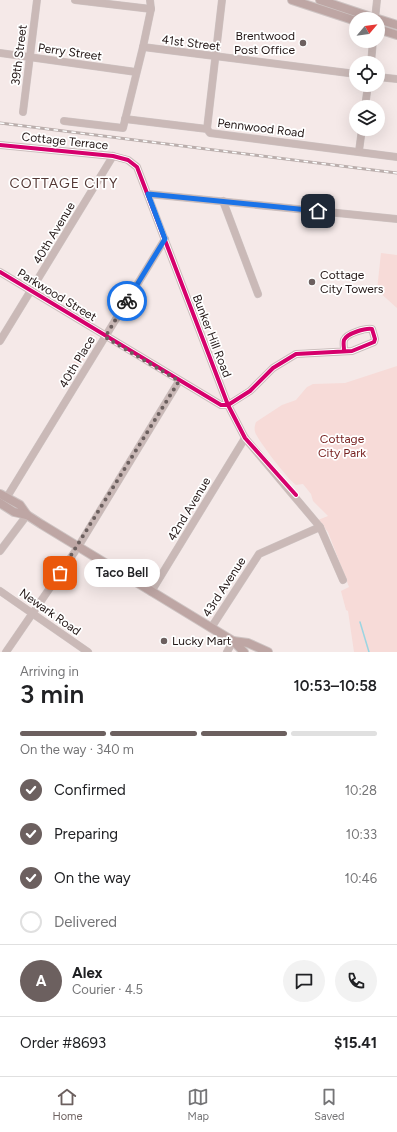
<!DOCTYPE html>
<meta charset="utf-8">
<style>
:root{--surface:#fff;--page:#f2f2f2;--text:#202124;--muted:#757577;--line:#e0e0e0;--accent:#6c605f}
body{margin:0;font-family:Figtree,sans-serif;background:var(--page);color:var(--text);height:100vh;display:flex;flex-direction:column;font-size:15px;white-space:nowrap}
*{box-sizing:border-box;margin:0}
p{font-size:13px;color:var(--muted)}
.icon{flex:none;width:22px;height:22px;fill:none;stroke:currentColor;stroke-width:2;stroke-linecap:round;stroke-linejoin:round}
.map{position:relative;height:652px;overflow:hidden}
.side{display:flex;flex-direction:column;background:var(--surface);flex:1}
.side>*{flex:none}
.needle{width:26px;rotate:61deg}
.fabs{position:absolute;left:349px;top:12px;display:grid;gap:8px}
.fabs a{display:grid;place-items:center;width:36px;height:36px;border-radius:50%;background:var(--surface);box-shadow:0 4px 16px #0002;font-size:20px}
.pin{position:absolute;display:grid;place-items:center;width:34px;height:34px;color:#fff;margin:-17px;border-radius:8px;box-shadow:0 2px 6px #0006}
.courier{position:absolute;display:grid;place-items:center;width:40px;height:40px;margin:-20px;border:3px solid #1a73e8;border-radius:50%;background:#fff;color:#222;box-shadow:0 1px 5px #0007}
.bubble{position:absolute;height:28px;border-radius:14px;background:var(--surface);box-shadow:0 4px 16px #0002;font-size:13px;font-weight:600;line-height:28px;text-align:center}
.overview em{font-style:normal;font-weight:600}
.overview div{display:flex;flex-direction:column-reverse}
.overview{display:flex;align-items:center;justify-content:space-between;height:68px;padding:0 20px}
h1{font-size:26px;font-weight:600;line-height:30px}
.bar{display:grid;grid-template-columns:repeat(4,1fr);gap:6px 4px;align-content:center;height:48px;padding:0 20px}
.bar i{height:5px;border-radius:3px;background:var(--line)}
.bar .selected{background:var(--accent)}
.bar p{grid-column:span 4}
.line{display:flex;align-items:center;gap:10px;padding:0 20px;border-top:1px solid var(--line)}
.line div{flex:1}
.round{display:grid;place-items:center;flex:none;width:42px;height:42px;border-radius:21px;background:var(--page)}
ol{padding:0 20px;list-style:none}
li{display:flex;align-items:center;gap:12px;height:44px}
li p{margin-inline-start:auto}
li .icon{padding:4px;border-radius:50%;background:var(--accent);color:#fff;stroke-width:4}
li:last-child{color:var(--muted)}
li i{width:22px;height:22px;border:2px solid var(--line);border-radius:50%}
.tab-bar{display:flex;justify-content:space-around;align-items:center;height:56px;border-top:1px solid var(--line);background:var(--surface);font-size:11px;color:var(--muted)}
.tab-bar a{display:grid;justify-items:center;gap:2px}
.tab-bar .selected{color:var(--accent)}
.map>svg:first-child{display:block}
.green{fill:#f7dbd8}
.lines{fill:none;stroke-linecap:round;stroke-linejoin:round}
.stream{stroke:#9bd5e2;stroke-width:1.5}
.minor-casing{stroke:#cec4c3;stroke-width:8}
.major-casing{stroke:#cec4c3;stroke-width:10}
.minor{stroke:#cab9b7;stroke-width:7}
.major{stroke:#bea6a4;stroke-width:8}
.rail-casing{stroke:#baaeac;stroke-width:3}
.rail{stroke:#fff;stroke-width:1.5;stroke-dasharray:4.5;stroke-linecap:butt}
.cycleway-casing{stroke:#fff;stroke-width:6}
.cycleway{stroke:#d6006c;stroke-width:4}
.done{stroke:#6c605f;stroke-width:4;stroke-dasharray:0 7.2}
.route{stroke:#1a73e8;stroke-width:5}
.poi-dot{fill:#6c605f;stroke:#fff;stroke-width:1.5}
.labels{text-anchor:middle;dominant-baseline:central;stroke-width:3.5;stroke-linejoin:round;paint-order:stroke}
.poi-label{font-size:12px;fill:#221615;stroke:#fff;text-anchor:start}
.street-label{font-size:12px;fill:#221615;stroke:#fff}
.park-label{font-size:12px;fill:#782322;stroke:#fff}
.quarter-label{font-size:14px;letter-spacing:1px;fill:#553936;stroke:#fff}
</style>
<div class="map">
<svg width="397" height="652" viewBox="0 0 397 652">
<rect width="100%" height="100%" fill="#f5e9e8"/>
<g class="green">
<path d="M381,253L397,255V308L377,290Z"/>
<path d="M91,334L97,338L79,367L73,363Z"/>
<path d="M397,366V652H354L348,611L346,610L341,591L349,587L328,532L318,520L328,516L313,501L311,494L303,484L296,485C289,481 257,439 255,432C254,428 255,425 256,422L282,405L296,400L307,387L313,384L345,383Z"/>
</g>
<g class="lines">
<path class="stream" d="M360,622L369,652"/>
<defs>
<g id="minor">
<path d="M75,0L151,9"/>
<path d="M375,19L377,0"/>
<path d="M143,47L356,74"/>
<path d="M0,53L136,72"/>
<path d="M371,63L373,41"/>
<path d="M378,77L397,79"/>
<path d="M365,107L368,85"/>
<path d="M23,112L37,0"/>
<path d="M125,119L207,129L210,133L397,157"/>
<path d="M64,121L123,128L143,47L151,9L150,0"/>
<path d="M207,129L222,0"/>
<path d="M0,145L113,156L128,160L137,167L228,405L245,438L320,527L343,580"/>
<path d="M359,151L362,129"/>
<path d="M148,194L397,219"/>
<path d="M223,201L258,294"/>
<path d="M0,272L221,405H228"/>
<path d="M0,341L113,156"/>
<path d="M228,405L250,391L273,368L296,354L352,351L374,342L375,339L372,329C366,328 347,333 344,340C343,343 344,347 344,350"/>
<path d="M7,497L165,239"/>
<path d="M0,551L27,515"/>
<path d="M0,591L88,652"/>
<path d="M151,592L245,438"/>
<path d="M211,628L259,554L320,527"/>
<path d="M6,652L78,547L179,381"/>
<path d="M227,652L233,641"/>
</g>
<g id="major">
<path d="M292,0L356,21"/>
<path d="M320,0L377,19"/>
<path d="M378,19L397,25"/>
<path d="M378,29L397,35"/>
<path d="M0,494L20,505L27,515L41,524L233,641L244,652"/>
<path d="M0,503L14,512L27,515"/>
<path d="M233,641L248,643L268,652"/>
</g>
</defs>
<use href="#minor" class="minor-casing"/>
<use href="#major" class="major-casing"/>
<use href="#minor" class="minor"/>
<use href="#major" class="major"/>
<defs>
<path id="rail" d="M0,123L397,173"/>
</defs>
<use href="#rail" class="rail-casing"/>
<use href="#rail" class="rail"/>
<defs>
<g id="cycleway">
<path d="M0,145L113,156L128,160L137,167L228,405L245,438L296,495"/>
<path d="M0,272L221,405H228"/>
<path d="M228,405L250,391L273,368L296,354L352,351L374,342L375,339L372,329C366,328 347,333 344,340C343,343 344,347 344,350"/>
</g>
</defs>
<use href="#cycleway" class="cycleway-casing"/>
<use href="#cycleway" class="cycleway"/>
</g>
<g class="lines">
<path class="done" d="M60,573L179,381L105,337L127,301"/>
<path class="route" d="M127,301L165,239L148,194L318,211"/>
</g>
<g class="poi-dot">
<circle cx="303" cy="43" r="4"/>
<circle cx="312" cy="282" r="4"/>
<circle cx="164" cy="641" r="4"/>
</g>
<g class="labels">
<g class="poi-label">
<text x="295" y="36" text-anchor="end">Brentwood<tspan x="295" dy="14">Post Office</tspan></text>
<text x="320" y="275">Cottage<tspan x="320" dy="14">City Towers</tspan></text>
<text x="172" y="641">Lucky Mart</text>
</g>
<g class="street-label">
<text transform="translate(191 43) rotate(7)">41st Street</text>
<text transform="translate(70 52) rotate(8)">Perry Street</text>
<text transform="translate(19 55) rotate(-83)">39th Street</text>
<text transform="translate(261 128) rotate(7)">Pennwood Road</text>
<text transform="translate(65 141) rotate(6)">Cottage Terrace</text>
<text transform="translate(54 233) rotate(-59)">40th Avenue</text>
<text transform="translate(57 295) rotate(31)">Parkwood Street</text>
<text transform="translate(212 336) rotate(69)">Bunker Hill Road</text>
<text transform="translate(77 362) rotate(-59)">40th Place</text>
<text transform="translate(189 509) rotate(-59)">42nd Avenue</text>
<text transform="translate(224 587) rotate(-57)">43rd Avenue</text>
<text transform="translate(50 612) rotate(35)">Newark Road</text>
</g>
<g class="park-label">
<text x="342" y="439">Cottage<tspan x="342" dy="14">City Park</tspan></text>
</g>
<g class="quarter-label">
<text x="64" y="183">COTTAGE CITY</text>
</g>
</g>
</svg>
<div class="fabs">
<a><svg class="needle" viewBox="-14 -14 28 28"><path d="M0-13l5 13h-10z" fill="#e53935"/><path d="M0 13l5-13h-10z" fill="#757577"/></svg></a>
<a><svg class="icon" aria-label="locate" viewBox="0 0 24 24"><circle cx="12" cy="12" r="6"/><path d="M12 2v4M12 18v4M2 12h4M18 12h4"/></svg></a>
<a><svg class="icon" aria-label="layers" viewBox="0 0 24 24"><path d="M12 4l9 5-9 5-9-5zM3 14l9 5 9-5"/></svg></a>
</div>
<div class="pin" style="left:60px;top:573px;background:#ea580c"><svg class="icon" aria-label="bag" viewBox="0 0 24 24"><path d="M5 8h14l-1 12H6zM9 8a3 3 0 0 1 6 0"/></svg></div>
<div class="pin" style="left:318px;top:211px;background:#1f2937"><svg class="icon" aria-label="home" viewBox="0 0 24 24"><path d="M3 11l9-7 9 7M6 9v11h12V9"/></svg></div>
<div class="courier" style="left:127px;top:301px"><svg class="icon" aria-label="bike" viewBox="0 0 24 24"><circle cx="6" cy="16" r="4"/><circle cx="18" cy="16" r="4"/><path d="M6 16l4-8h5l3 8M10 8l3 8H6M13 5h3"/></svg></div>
<div class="bubble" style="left:84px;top:559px;width:76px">Taco Bell</div>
</div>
<section class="side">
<div class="overview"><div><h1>3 min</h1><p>Arriving in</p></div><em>10:53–10:58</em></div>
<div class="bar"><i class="selected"></i><i class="selected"></i><i class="selected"></i><i></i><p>On the way · 340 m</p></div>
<ol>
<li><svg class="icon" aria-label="check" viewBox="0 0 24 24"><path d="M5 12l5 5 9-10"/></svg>Confirmed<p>10:28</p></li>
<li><svg class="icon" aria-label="check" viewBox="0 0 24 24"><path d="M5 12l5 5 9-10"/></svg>Preparing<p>10:33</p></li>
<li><svg class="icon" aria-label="check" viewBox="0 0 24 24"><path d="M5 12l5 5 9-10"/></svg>On the way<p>10:46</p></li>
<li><i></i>Delivered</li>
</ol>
<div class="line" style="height:72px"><b class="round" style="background:var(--accent);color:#fff">A</b><div><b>Alex</b><p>Courier · 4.5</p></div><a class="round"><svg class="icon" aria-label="chat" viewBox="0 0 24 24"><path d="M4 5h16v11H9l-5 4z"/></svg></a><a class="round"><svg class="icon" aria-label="phone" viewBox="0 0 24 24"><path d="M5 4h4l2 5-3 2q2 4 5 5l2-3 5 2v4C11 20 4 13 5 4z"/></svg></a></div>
<div class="line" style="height:52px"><div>Order #8693</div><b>$15.41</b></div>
</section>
<nav class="tab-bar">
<a class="selected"><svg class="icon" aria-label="home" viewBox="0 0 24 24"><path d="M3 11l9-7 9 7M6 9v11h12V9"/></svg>Home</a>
<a><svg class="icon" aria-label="map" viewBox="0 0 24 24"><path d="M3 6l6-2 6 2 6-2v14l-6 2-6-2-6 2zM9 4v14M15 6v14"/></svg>Map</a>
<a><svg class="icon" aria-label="saved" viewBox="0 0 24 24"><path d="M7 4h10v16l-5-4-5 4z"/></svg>Saved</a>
</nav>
